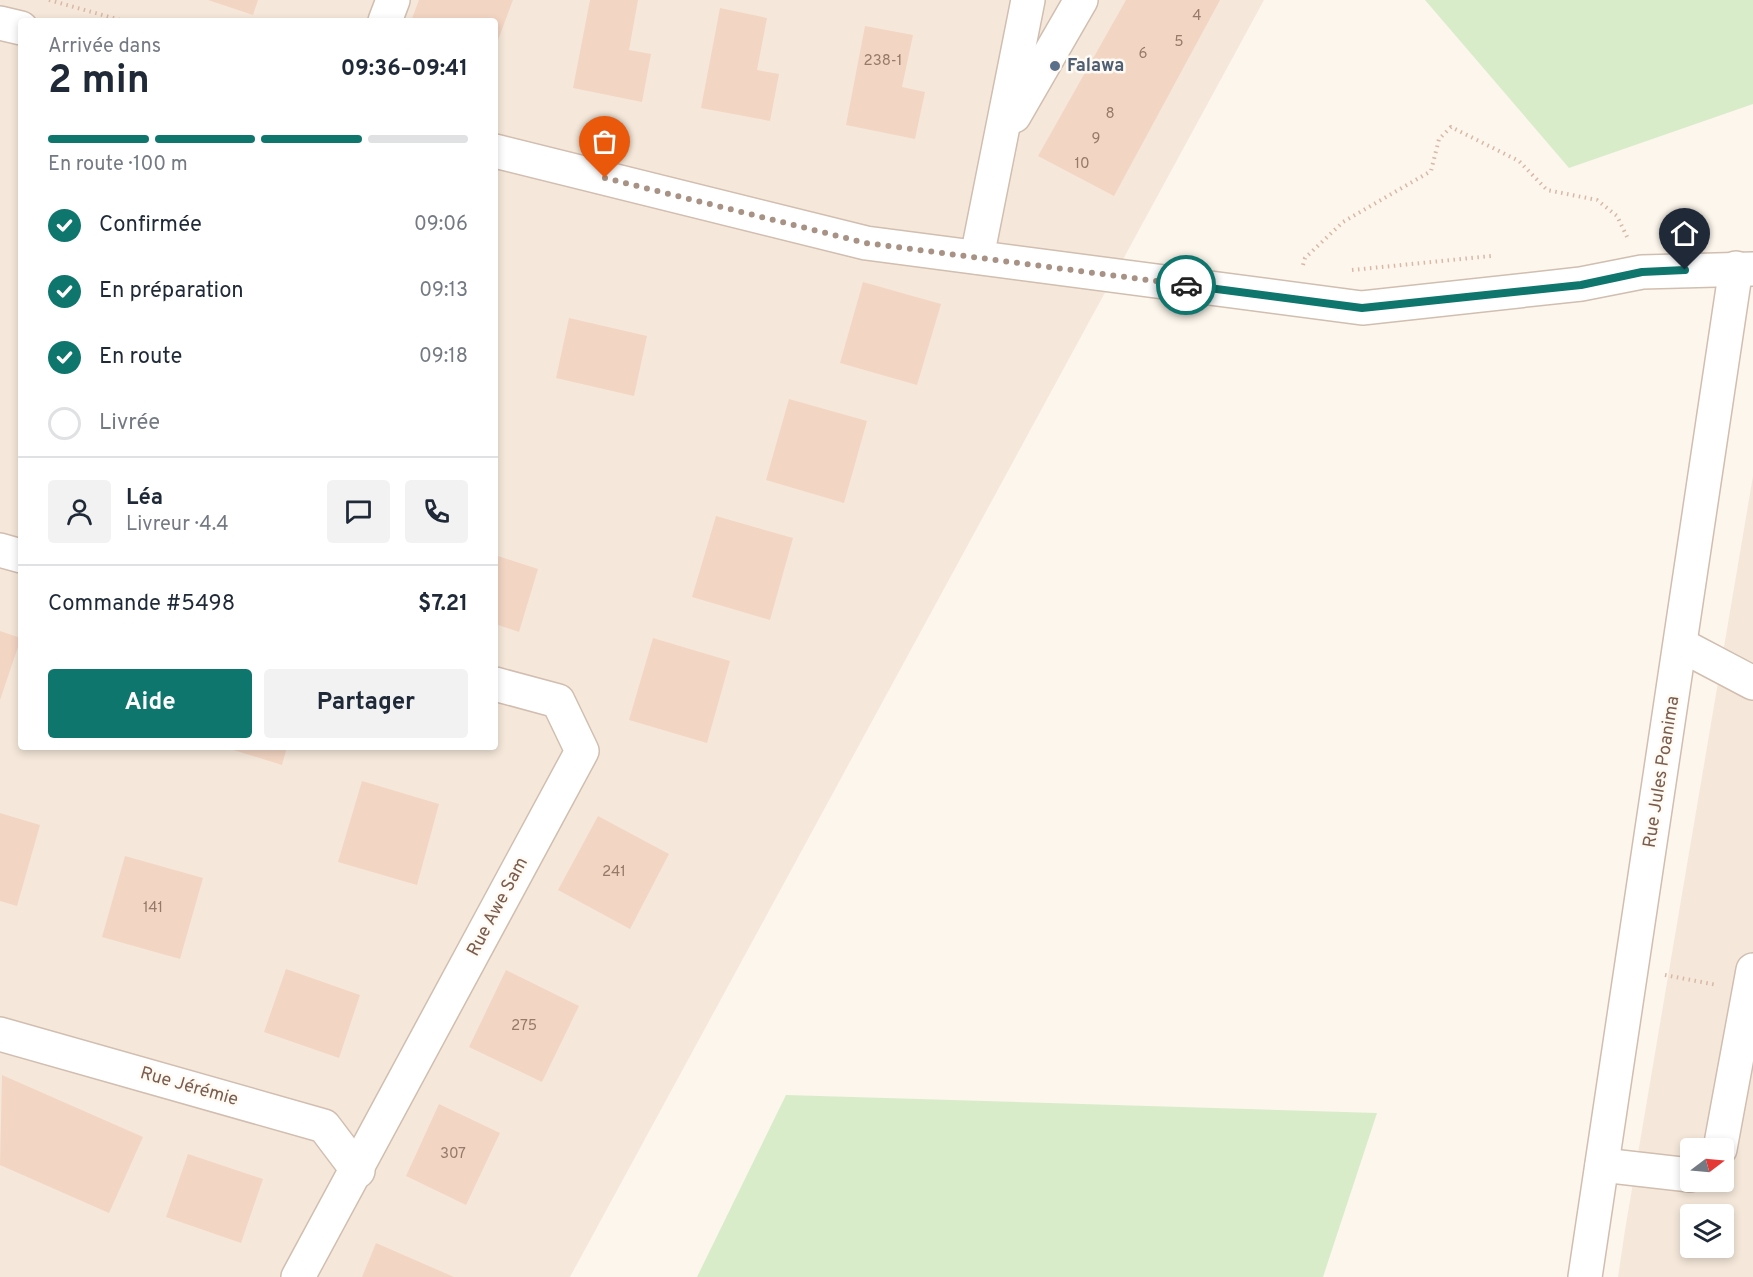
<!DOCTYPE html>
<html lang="fr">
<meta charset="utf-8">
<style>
:root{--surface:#fff;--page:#f2f2f3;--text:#1f2937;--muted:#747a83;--line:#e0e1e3;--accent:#0f766e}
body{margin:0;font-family:Overpass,sans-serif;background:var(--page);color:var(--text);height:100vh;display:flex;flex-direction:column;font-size:22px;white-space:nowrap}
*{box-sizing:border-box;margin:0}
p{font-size:20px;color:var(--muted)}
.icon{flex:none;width:33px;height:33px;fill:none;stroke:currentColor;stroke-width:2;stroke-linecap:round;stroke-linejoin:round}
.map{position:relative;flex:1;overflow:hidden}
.side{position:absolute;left:18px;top:18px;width:480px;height:732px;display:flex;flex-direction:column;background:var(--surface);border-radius:6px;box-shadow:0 3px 9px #0003}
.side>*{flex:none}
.needle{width:39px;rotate:74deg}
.controls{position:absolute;left:1680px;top:1138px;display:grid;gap:12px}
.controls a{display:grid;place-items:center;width:54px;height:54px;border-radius:6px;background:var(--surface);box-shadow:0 3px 9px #0003;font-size:30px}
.pin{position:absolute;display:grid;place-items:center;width:51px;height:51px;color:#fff;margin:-62px -26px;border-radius:50% 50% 50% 0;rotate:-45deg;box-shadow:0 0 6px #0007}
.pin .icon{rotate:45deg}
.courier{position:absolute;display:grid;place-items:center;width:60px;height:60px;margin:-30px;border:4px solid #0f766e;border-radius:50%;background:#fff;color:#222;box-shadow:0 2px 8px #0007}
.headline em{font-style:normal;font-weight:700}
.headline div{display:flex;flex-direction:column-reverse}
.headline{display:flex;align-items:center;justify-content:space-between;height:102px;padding:0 30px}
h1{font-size:39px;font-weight:700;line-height:45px}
.bar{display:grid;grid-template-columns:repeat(4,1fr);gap:9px 6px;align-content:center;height:72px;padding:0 30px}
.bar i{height:8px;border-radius:4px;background:var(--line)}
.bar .on{background:var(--accent)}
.bar p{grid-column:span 4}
.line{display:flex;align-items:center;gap:15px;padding:0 30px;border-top:2px solid var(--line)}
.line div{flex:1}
.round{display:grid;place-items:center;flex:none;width:63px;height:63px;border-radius:6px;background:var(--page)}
ol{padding:0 30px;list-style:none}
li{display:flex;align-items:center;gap:18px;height:66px}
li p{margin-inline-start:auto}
li .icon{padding:6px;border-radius:50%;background:var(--accent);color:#fff;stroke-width:4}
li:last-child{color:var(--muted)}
li i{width:33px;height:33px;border:3px solid var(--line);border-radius:50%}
.button{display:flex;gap:12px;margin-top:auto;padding:12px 30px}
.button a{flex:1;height:69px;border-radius:6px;background:var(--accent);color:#fff;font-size:24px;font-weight:700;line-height:69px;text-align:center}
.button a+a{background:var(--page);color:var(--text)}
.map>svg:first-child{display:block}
.residential{fill:#f5e8da;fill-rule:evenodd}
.green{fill:#d8ecc9}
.building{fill:#f3d5c3}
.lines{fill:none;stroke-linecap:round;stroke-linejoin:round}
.minor-casing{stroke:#d1beb0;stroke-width:36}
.path{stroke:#d9b8a5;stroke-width:4;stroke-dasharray:1.5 4.5;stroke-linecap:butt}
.minor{stroke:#fff;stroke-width:33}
.done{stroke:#a89285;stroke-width:6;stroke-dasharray:0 10.8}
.route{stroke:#0f766e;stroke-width:8}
.service-dot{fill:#5c6f8a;stroke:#fffaf3;stroke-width:2}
.labels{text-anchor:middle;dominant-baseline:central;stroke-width:5;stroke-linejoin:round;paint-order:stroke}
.number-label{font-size:15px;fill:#987a6a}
.service-label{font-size:18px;font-weight:bold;fill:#4e5e75;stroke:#fffaf3;text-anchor:start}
.street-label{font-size:18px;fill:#7a5c4d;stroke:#fffaf3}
</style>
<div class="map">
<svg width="1753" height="1277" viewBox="0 0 1753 1277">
<rect width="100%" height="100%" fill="#fdf6ec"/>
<g class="residential">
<path d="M0,0H1264L570,1277H0ZM21,21H495V747H21Z"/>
<path d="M1753,476V1277H1618L1625,1230ZM1690,1149H1724V1182H1690ZM1690,1215H1724V1248H1690Z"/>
</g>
<g class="green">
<path d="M1425,0H1753V104L1569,168Z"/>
<path d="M786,1095L1377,1113L1323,1277H697Z"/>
</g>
<g class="building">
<path d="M208,0H258L253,15Z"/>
<path d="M419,0H513L495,48V21H411Z"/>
<path d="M590,0H638L629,50L651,54L642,102L573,88Z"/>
<path d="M1126,0H1220L1114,196L1038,156Z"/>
<path d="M720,8L767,18L757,70L779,74L770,121L701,108Z"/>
<path d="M865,26L913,35L902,87L925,92L915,139L846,125Z"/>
<path d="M863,282L941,304L917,385L840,363Z"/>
<path d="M569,318L647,336L634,396L556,378Z"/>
<path d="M789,399L867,421L844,503L766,480Z"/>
<path d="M716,516L793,538L770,620L692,597Z"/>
<path d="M495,555L538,569L519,632L495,624Z"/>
<path d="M0,631L21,638L0,700Z"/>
<path d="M653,638L730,661L707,743L629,720Z"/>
<path d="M224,747H287L282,765Z"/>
<path d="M362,781L439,804L417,885L338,862Z"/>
<path d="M0,813L40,825L17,906L0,901Z"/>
<path d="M598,816L669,854L630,929L558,890Z"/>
<path d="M125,856L203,878L180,959L102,937Z"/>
<path d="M286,969L360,995L339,1058L264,1032Z"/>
<path d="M506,970L579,1006L542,1082L469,1047Z"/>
<path d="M2,1075L143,1137L109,1213L0,1165Z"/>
<path d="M439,1104L500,1133L466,1205L406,1176Z"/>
<path d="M188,1154L263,1179L241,1243L166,1217Z"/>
<path d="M376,1243L454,1277H362Z"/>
</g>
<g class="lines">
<defs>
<g id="minor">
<path d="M385,21L393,0"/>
<path d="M0,23L21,28"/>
<path d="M1014,116L1081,0"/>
<path d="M495,151L866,243L1362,308L1581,284L1642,272L1753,269"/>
<path d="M977,257L1028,0"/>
<path d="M0,550L21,556"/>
<path d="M1681,645L1753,683"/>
<path d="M0,1034L324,1126L358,1171"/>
<path d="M1720,1149L1753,970"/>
<path d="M1602,1165L1690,1175"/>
<path d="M298,1277L582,751L558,701L495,684"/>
<path d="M1585,1277L1736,268"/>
</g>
</defs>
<use href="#minor" class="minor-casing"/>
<g class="path">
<path d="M49,0L124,21"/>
<path d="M1303,265L1305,258L1343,222L1431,171L1439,139L1451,127L1519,161L1547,190L1597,200L1617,216L1629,241"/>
<path d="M1352,270L1491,256"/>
<path d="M1665,975L1717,985"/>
</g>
<use href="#minor" class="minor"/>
</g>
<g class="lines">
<path class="done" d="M605,178L866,243L1186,285"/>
<path class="route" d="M1186,285L1362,308L1581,285L1642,272L1685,270"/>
</g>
<circle class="service-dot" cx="1055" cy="66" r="6"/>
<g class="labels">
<g class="number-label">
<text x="1197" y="16">4</text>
<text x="1179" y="42">5</text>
<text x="1143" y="54">6</text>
<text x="883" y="61">238-1</text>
<text x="1110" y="114">8</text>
<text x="1096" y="139">9</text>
<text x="1082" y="164">10</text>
<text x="614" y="872">241</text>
<text x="153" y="908">141</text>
<text x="524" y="1026">275</text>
<text x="453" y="1154">307</text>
</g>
<g class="service-label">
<text x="1067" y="66">Falawa</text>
</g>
<g class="street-label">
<text transform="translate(1662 772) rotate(-81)">Rue Jules Poanima</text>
<text transform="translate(498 907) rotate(-62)">Rue Awe Sam</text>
<text transform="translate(189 1087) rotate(16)">Rue Jérémie</text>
</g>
</g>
</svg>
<div class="controls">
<a><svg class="needle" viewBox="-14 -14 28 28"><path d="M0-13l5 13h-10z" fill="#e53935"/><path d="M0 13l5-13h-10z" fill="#747a83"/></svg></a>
<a><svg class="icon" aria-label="layers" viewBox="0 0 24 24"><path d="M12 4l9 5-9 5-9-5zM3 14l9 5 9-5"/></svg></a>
</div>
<div class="pin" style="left:605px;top:178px;background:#ea580c"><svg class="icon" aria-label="bag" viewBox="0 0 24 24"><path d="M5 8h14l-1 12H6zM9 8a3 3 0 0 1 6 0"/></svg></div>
<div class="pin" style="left:1685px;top:270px;background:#1f2937"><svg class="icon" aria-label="home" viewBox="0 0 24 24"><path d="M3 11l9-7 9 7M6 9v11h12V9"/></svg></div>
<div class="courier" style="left:1186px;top:285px"><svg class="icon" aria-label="car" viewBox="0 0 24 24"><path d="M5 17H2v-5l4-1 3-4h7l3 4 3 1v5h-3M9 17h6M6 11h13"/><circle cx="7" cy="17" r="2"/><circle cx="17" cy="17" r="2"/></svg></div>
<section class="side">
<div class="headline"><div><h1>2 min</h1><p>Arrivée dans</p></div><em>09:36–09:41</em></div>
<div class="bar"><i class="on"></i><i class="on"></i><i class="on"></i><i></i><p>En route · 100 m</p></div>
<ol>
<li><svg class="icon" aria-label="check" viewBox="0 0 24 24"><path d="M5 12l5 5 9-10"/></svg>Confirmée<p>09:06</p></li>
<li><svg class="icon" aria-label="check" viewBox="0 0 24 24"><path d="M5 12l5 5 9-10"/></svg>En préparation<p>09:13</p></li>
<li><svg class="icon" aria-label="check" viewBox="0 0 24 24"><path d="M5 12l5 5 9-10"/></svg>En route<p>09:18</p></li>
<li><i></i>Livrée</li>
</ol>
<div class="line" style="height:108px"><a class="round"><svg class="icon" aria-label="person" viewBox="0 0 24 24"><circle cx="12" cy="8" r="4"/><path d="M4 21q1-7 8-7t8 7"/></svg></a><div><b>Léa</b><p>Livreur · 4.4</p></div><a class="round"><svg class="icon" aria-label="chat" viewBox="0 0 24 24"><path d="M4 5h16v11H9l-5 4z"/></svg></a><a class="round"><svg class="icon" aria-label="phone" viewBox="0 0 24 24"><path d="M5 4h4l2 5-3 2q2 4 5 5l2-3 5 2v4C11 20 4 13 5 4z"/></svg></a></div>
<div class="line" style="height:78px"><div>Commande #5498</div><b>$7.21</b></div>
<div class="button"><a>Aide</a><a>Partager</a></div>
</section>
</div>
